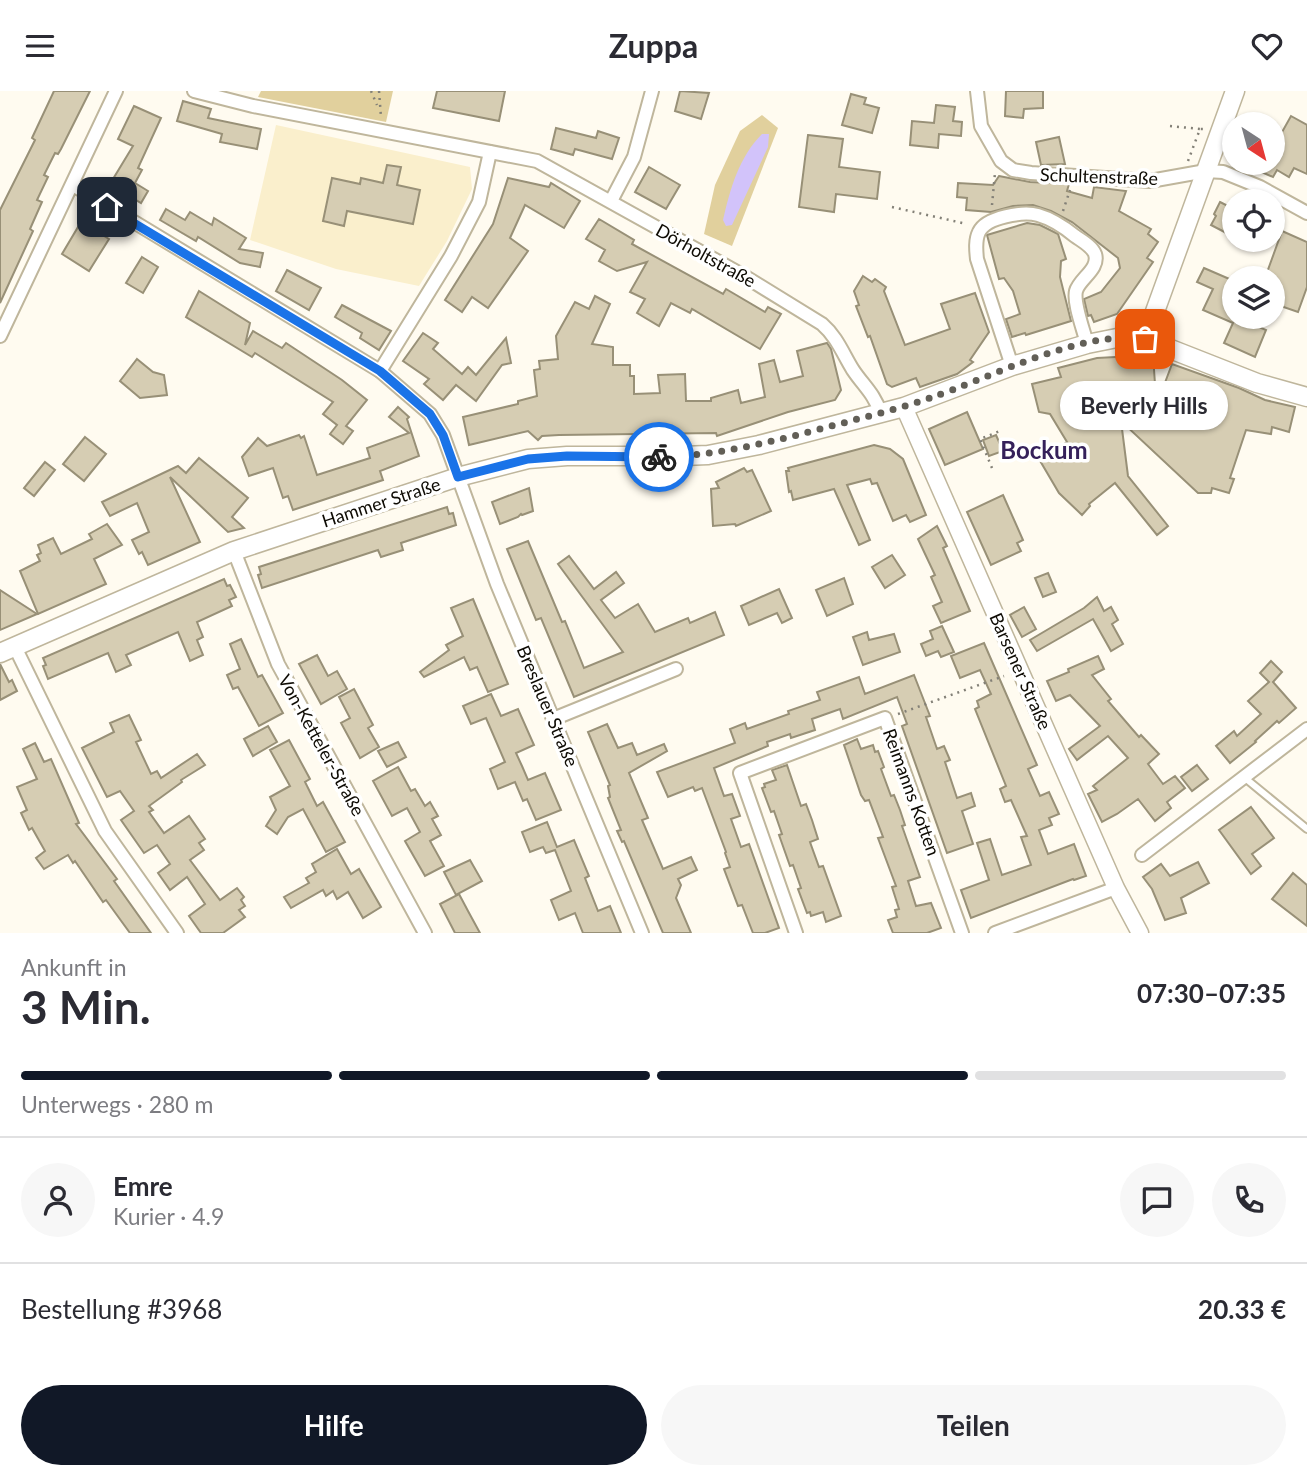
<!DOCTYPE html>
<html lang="de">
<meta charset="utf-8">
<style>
:root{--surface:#fff;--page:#f7f7f7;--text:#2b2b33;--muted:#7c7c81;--line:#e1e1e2;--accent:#111827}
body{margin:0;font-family:Lato,sans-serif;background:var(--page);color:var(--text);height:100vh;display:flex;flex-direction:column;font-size:26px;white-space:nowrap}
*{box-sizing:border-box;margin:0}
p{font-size:23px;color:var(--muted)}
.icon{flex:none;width:38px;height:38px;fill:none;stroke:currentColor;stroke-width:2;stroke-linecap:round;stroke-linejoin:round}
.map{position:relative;height:842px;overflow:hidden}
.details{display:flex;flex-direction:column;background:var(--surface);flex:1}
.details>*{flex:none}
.needle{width:46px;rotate:144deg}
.fabs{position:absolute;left:1222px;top:21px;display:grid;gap:14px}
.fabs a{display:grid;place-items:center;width:63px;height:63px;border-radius:50%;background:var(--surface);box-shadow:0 2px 5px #0004;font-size:35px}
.pin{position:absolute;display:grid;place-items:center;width:60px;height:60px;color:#fff;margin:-30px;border-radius:14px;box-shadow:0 4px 10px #0006}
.courier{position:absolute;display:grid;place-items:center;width:70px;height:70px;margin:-35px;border:5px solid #1a73e8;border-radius:50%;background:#fff;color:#222;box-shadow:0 2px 9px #0007}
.bubble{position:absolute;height:49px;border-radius:24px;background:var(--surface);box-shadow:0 2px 5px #0004;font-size:23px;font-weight:700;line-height:49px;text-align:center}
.summary em{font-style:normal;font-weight:700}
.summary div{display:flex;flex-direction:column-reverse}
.summary{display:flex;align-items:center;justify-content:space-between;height:119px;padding:0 21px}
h1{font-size:46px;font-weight:700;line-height:52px}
.bar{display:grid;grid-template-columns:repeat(4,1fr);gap:10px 7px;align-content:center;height:84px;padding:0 21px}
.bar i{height:9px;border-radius:5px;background:var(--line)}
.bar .selected{background:var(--accent)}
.bar p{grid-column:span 4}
.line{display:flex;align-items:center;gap:18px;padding:0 21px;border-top:2px solid var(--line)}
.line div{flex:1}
.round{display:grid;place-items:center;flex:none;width:74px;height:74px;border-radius:37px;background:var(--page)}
.action{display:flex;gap:14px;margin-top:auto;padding:14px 21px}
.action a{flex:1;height:80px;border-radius:42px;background:var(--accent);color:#fff;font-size:28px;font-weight:700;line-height:80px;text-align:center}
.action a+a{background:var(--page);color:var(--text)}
header{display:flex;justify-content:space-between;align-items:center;height:91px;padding:0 21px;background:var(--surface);font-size:32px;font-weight:700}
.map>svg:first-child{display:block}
.built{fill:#faefcc}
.green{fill:#e1d09d}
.water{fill:#d2c3fa}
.building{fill:#d6cdb3;stroke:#989077;stroke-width:2}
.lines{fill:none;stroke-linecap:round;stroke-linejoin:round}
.service-casing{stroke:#bfb69c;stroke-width:10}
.minor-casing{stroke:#bfb69c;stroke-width:16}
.tertiary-casing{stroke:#bfb69c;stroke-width:19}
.secondary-casing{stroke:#bfb69c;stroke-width:21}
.path{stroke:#838077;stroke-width:2.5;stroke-dasharray:2 5;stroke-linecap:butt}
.service{stroke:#fff;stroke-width:6}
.minor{stroke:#fff;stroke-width:12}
.tertiary{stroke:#fff;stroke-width:16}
.secondary{stroke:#fff;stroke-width:18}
.done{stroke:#625f57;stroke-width:7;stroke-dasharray:0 12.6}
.route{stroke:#1a73e8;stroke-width:9}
.labels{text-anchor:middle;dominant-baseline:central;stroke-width:7;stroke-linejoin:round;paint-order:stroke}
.street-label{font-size:18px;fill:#0e0b04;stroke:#fff}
.district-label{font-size:24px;font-weight:bold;fill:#35205a;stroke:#fff}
</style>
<header><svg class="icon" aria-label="menu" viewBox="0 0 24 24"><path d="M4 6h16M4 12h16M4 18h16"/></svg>Zuppa<svg class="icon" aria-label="heart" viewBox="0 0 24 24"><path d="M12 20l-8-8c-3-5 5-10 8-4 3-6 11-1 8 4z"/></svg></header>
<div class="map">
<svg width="1307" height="842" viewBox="0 0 1307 842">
<rect width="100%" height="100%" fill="#fffbf0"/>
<path class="built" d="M276,34L470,76L472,98L447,150L419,195L336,178L250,149Z"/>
<g class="green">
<path d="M261,0H393L386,31L258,6Z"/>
<path d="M762,24L778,37L732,155L704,143L715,94L740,40Z"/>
</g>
<path class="water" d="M762,43H769L768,56L732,134L726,135L723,129C730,98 739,66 762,43Z"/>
<g class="building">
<path d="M54,0H90L61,58L58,63L55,62L44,84L48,86L37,109L42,111L30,138L33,140L0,212V119L35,49L32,47Z"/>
<path d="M437,0H505L499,30L433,17Z"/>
<path d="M680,0L709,2L701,28L675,20Z"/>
<path d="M1006,0H1043V17L1024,18L1023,27L1005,25Z"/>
<path d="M851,3L866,7L864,13L879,17L872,42L842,34Z"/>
<path d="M183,10L211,18L208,27L261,38L257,58L220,51L222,43L177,30Z"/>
<path d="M936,14L955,16L953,30L962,31L961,45L939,43L938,57L910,54L912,30L934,32Z"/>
<path d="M134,15L161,27L138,77L142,79L135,92L148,100L141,112L110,93L133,55L118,48Z"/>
<path d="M1291,25L1307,34V83L1294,77L1289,86L1277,79L1273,86L1241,72H1272V59Z"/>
<path d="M556,37L596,47L598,40L619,47L612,68L575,58L573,64L551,58Z"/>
<path d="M808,44L843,48L839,76L880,81L877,108L836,103L834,121L799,116Z"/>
<path d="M1059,46L1065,73L1041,74L1036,51Z"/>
<path d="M387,74L401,76L397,94L420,99L413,133L347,120L344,135L323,130L332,87L360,93L361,87L383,92Z"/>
<path d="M649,76L680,94L666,118L635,101Z"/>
<path d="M999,85L1030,91L1069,93L1067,100L1092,107L1094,96L1126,100L1119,120L1151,138L1148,143L1158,151L1147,167L1153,171L1117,223L1094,231L1091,224L1088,225L1084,208L1101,201L1120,177L1118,167L1072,131L1051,120L1033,114L1013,115L991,121L966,119L967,107L957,106L958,92L993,94Z"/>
<path d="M508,87L549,96L551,92L580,110L564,137L525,114L510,147L528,160L488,217L472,206L462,221L445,209L493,133Z"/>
<path d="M1220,111L1234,118V146L1211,134L1216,125L1214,123Z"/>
<path d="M166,118L185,129L190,121L212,134L214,127L246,147L239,158L263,162L260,176L240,172L198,146L196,150L160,129Z"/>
<path d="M599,128L634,149L632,153L723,203L726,198L765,221L768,216L781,223L760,258L692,218L690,222L671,212L659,235L637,222L645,208L630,201L647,171L617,180L599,170L605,159L586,148Z"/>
<path d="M81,131L109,148L89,180L62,163Z"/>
<path d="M1027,132L1040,134L1058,143L1066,168L1061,170L1060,186L1071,230L1026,244L1025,242L1012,246L1006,228L1020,223L1013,200L1004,187L999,188L987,144Z"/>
<path d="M1282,140L1307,151V196L1298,221L1272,212V187H1265Z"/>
<path d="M142,166L158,176L143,202L126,192Z"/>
<path d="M1204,177L1234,190V230L1236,226L1266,239L1255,266L1224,252L1233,232L1203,219L1213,198L1197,191Z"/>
<path d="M287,179L321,197L309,219L276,200Z"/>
<path d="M863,185L872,191L875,188L886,196L884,200L905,254L950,238L941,213L975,202L989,241L970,269L973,271L957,283L920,296L916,287L892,296L887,293L870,245L868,246L856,215L859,214L854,200Z"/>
<path d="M199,200L250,232L245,254L253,240L282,257L286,252L342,289L367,309L346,335L353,340L343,353L330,343L337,334L323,323L333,311L255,262L252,266L186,226Z"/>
<path d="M595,205L610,213L592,253L613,256V274H630V285H634V303L660,302L658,284L685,283L686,310H711V307L738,299L741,312L765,306L759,273L774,269L780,291L803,285L797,260L827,252L831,258L841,299L835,309L788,321L717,345L716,342L559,344L542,345L538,349L528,340L469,354L463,326L518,313V310L537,305L534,279L540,278L539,270L558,268L556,245L575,211L589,218Z"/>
<path d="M342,214L391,240L379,259L360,247L362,242L335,226Z"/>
<path d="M423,242L438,252L433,258L462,283L468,276L476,284L506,247L511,272L502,274L476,310L456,294L443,309L424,293L429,288L403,270Z"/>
<path d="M1153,264L1155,293L1137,294L1139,326L1211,320L1168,305L1170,299L1163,297L1172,273L1239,297L1265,309L1295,316L1289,341L1272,336L1271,343L1246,339L1230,387L1234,388L1229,402L1212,397L1211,402H1198L1121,330L1128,385L1168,435L1157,444L1115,392L1089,413L1090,415L1082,424L1059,402L1039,368L1067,351L1050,323L1039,321L1032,293L1061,286L1058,277L1097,267Z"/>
<path d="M137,268L153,281L164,284L167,304L140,307L120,290Z"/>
<path d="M398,316L409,326L407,328L419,365L380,380L383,389L293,419L288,405L283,407L273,377L249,385L242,366L258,347L267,355L299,344L301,347L304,345L317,384L370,367L367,357L409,342L389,326Z"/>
<path d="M967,321L983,358L945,374L929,338Z"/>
<path d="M996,344L1003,360L989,365L983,349Z"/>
<path d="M85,346L106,363L84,390L63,373Z"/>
<path d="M874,354L890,358L903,368L926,424L910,431L906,424L893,430L877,392L872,393L870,388L847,394L870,449L859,454L834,398L793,409L791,400L789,401L786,380H789L788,377Z"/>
<path d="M199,367L248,407L232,426L244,437L228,441L170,386L200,451L148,474L142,461L139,463L132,449L149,441L137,412L110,425L102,411L178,375L186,382Z"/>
<path d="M45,371L55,379L34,405L24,397Z"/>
<path d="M744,377L747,381L752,379L771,420L736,435L735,433L713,435L711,398L719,397L716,391Z"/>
<path d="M529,397L533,420L522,424L521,423L518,426L500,433L492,411Z"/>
<path d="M1003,404L1023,449L1017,452L1021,460L991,474L967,421Z"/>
<path d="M447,416L449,423L453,422L456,434L401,452L403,459L381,466L378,459L262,497L258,484L261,483L259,476Z"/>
<path d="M107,433L122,454L94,468L106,493L38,523L20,480L40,470L37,464L41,462L38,454L53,447L61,463L92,448L89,443Z"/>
<path d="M937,435L947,455L943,457L970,520L941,532L933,515L942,511L931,486L935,484L918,448Z"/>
<path d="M528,450L562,531L565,530L584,577L623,561L558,473L569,465L594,498L616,481L624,492L601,509L615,527L638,513L655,541L688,527L690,532L715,521L724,544L574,606L541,527L536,529L507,458Z"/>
<path d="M892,464L905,484L885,497L872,476Z"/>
<path d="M1048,482L1056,501L1043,506L1035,487Z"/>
<path d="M844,487L853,513L827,525L816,499Z"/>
<path d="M224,488L227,495L230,494L236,506L229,509L232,515L197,531L203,546L197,549L203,564L190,570L178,541L126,564L131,574L116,581L108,562L48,588L43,575L46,574L43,567Z"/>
<path d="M779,498L792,527L782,532L777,522L749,534L741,515Z"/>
<path d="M0,499L37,523L0,539Z"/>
<path d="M1097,506L1104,520L1111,516L1118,529L1112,533L1123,553L1111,560L1093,528L1037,560L1030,549L1084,517Z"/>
<path d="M473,508L508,593L488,601L477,576L470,579L464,566L424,586L420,581L449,559L446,554L463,545L451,517Z"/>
<path d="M1024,516L1036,538L1022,546L1010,524Z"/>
<path d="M942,535L954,561L941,566L938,560L926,565L921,553L933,548L930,540Z"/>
<path d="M867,541L869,549L894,543L900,561L863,574L853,546Z"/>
<path d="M241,548L258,586L262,584L283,622L259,635L238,596L233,598L227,584L240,578L230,553Z"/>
<path d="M984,552L1037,674L1028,678L1040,705L1049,701L1059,723L1049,727L1052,734L1039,739L1048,763L1074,753L1086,785L1074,789L1073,788L971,827L961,799L989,789L977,752L990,748L1002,784L1031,774L1021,746L1027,745L1011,709L1005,711L1000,698L1006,695L975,618L979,616L977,610L991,603L980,579L960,587L951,565Z"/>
<path d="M317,564L328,585L337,580L347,598L321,613L299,573Z"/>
<path d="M1098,565L1104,578L1092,584L1111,608L1108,610L1139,646L1141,644L1159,663L1148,673L1163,693L1175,685L1185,697L1167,711L1171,717L1155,730L1138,708L1117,723L1102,731L1088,703L1097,699L1093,695L1128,667L1108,645L1077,669L1069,658L1100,635L1070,604L1056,610L1047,590L1069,581L1068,578Z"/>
<path d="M1271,570L1282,581L1273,591L1296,617L1279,632L1277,630L1255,650L1256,651L1230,672L1216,655L1234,640L1237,645L1261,623L1248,610L1269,591L1260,582Z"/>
<path d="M0,573L9,591L12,589L17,600L0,609Z"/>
<path d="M914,584L930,625L926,626L937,658L944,655L950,669L945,671L957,707L971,702L975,715L962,720L973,753L947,762L902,635L907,633L897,606L843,628L840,618L812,628L815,639L791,647L790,643L767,651L768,655L714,677L724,705L732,703L740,725L731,728L741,756L749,753L779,837L765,842H753L742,814L738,815L724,778L730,776L725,762L726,761L702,697L695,700L693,696L668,706L657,681L735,652L730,638L745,632L747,638L789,623L788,620L820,609L817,601L859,586L865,603Z"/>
<path d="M354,598L373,634L368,637L379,656L360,667L341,632L350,627L339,606Z"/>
<path d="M491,603L501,625L518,618L534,654L516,662L522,675L528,689L545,682L561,719L536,729L527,708L523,710L515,691L498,698L490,678L505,671L486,627L471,633L463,615Z"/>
<path d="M129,624L141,649L136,651L151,683L157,680L161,687L197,663L205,674L181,689L182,691L149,715L153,719L149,721L164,742L189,725L205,748L199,752L204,759L190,769L220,809L237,797L244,806L241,809L245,815L239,819L245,826L223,842H201L189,825L205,813L187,786L170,799L158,782L170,773L157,754L144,762L121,729L134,720L120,700L107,706L82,657L114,641L110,632Z"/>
<path d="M607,633L618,657L632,652L637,664L664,653L667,660L629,682L648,727L642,729L663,778L691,766L697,779L678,788L681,794L676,807L691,842H663L624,750L622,751L617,740L621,739L608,707L610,706L608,695L610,694L588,641Z"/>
<path d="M268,635L277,651L253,665L244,648Z"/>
<path d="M857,648L861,658L873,654L875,661L878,660L884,676L881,678L891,705L894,704L900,719L905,734L902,735L920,786L908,790L916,815L931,812L941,837L927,842H893L888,829L897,826L895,819L899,818L892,796L896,795L878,747L883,746L869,709L865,710L861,704L844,654Z"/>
<path d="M289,649L310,688L305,691L317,715L323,711L345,751L326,761L303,718L288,726L277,743L266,735L276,719L270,706L290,695L270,659Z"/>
<path d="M398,651L406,666L387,676L378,660Z"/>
<path d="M35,652L44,671L51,668L79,732L76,733L117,788L114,790L151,842H130L106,809L103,811L75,770L73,772L68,764L44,778L36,767L45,760L32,737L29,739L21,722L27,719L17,696L37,688L23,658Z"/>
<path d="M787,674L801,715L806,713L812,729L818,748L810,751L819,776L823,775L841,825L826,831L823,821L811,825L810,821L807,822L798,798L801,797L793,774L790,775L779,744L782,743L774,720L771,721L762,697L765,696L764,693L776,689L772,679Z"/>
<path d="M1197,674L1208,688L1192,700L1181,686Z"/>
<path d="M398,676L411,700L415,698L425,715L430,711L438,725L432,728L441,744L430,750L444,775L425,785L405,750L420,741L407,717L392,725L373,690Z"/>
<path d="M1251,716L1274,747L1252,763L1261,775L1251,783L1219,739Z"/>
<path d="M547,731L557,756L574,749L589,785L585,787L598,820L610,815L621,842H583L575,822L559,829L551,809L571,800L555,759L546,762L543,756L530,761L522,741Z"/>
<path d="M337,758L351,783L359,778L381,816L363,827L348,801L337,808L333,800L326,805L323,799L291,817L284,806L309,792L306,787L316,781L312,773Z"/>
<path d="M470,769L482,790L456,804L444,781Z"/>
<path d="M1198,771L1209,792L1181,807L1186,822L1165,829L1152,798L1143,786L1161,773L1170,785Z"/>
<path d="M1293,782L1307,794V835L1272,808Z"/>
<path d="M459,803L468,820L480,842H455L440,813Z"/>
</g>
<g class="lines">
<defs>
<path id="service" d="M1245,687L1307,738"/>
<g id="minor">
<path d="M194,0L253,15L537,70L744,185L822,233C837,246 843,263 853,279C863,294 875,304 880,321"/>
<path d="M977,0L981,35L1001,70L1013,79L1031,82L1150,90L1206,80L1223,81L1260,96L1307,122"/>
<path d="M73,94L380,280L430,323L443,344L497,493L642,842"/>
<path d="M611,110L634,66L652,0"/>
<path d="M0,245L116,0"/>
<path d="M1012,275L977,168C976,159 975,149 979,141C986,126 1023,120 1038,124C1052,128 1064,136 1075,145C1082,150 1092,155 1095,163C1100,178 1079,188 1076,200C1073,212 1084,240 1087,253"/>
<path d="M380,280L451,165L479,111L490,61"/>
<path d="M234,460L278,573L425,842"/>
<path d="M14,554L105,740L177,842"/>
<path d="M553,628L676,578"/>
<path d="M1142,764L1307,638"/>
<path d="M796,842L740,682L885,627L962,842"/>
<path d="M995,842L1116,797"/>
</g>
<path id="tertiary" d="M904,316L1116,797L1140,842"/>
<g id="secondary">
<path d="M1145,248L1235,0"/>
<path d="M0,562L234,460L458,386L528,368L567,365H683L708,364L759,354L904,316L1012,275L1087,253L1122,246L1145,248L1257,292L1307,306"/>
</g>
</defs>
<use href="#service" class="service-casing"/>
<use href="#minor" class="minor-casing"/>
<use href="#tertiary" class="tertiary-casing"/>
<use href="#secondary" class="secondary-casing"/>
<g class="path">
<path d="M371,0L377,14"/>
<path d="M379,0L381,26"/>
<path d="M1170,35L1200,38"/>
<path d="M1188,70L1200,38H1204"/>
<path d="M992,114L995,82"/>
<path d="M892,116L967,133"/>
<path d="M1063,120L1070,99"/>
<path d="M992,377L980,348L1000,340"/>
<path d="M898,623L1004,585"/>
</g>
<use href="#service" class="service"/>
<use href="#minor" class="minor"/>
<use href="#tertiary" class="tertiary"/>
<use href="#secondary" class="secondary"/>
</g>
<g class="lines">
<path class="done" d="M659,366C722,365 782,348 843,332C872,324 902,317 930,307C990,287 1083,238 1145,248"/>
<path class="route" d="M107,116L380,280L430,323L443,344L458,386L528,368L567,365L659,366"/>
</g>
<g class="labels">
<g class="street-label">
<text transform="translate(1099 85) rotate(2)">Schultenstraße</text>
<text transform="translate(706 164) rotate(29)">Dörholtstraße</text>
<text transform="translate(381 411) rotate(-18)">Hammer Straße</text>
<text transform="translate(1021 580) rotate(66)">Barsener Straße</text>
<text transform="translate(548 615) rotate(67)">Breslauer Straße</text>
<text transform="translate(322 654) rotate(61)">Von-Ketteler-Straße</text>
<text transform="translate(912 701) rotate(70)">Reimanns Kotten</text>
</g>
<g class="district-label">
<text x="1044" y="358">Bockum</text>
</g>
</g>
</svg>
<div class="fabs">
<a><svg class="needle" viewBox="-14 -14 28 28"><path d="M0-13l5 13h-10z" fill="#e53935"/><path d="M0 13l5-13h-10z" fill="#7c7c81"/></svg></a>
<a><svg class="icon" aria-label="locate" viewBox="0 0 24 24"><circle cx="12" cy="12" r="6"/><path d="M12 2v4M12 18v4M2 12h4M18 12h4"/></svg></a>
<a><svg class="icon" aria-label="layers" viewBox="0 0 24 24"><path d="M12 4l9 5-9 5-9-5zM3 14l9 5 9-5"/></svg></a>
</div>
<div class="pin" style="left:1145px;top:248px;background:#ea580c"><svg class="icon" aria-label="bag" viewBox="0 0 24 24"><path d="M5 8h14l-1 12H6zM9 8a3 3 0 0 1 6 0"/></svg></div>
<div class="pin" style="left:107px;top:116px;background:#1f2937"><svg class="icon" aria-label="home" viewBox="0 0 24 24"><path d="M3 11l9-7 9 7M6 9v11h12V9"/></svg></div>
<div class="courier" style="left:659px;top:366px"><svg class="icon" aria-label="bike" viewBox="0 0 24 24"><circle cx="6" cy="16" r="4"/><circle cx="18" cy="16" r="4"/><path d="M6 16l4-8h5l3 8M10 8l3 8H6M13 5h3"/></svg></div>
<div class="bubble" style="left:1060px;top:290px;width:168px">Beverly Hills</div>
</div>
<section class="details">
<div class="summary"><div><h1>3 Min.</h1><p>Ankunft in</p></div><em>07:30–07:35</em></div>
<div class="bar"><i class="selected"></i><i class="selected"></i><i class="selected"></i><i></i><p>Unterwegs · 280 m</p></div>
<div class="line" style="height:126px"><a class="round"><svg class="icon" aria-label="person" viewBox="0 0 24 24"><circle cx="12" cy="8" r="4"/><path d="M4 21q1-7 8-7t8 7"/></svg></a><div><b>Emre</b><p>Kurier · 4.9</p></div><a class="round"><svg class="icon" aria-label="chat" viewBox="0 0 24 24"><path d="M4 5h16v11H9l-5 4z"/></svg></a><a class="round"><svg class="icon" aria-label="phone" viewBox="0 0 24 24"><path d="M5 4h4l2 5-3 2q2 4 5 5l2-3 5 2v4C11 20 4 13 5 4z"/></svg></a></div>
<div class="line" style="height:91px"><div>Bestellung #3968</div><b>20.33 €</b></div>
<div class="action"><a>Hilfe</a><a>Teilen</a></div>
</section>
